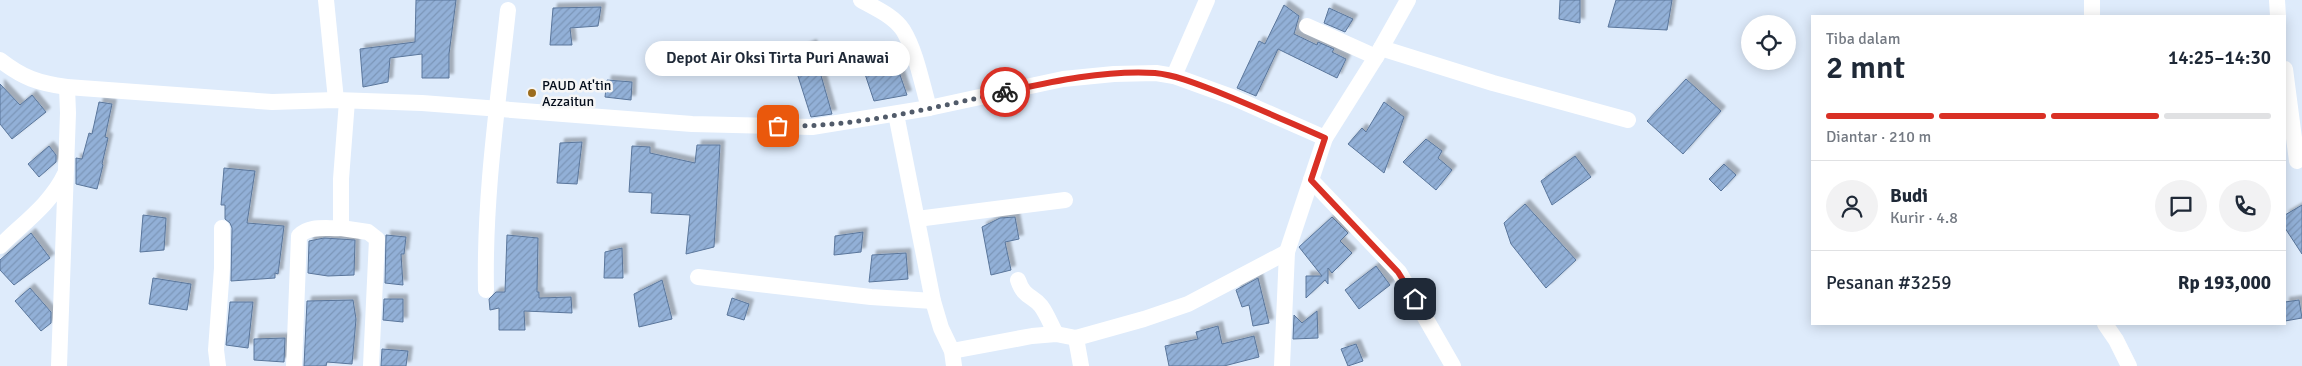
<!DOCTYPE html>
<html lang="id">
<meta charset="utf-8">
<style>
:root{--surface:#fff;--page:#f2f2f3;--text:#1f2937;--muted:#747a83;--line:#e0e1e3;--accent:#d93025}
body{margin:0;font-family:Signika,sans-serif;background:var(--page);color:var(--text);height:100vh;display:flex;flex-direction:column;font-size:19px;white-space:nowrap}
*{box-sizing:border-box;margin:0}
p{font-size:16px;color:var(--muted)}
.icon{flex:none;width:28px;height:28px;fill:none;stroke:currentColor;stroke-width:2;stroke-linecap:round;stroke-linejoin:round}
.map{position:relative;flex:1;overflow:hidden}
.details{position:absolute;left:1811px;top:15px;width:475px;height:310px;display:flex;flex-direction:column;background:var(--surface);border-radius:0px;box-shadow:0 2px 12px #0003}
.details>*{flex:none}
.tools{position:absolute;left:1741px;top:15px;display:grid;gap:10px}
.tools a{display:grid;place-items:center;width:55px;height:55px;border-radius:50%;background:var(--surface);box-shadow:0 2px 12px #0003;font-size:25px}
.pin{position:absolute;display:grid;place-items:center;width:42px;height:42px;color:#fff;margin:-21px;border-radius:10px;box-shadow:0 2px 8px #0006}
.courier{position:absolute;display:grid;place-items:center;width:50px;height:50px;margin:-25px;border:4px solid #d93025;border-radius:50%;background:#fff;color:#222;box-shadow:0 1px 6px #0007}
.bubble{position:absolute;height:35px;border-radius:18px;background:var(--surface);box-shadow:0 2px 12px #0003;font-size:16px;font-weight:600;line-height:35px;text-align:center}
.headline em{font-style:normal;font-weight:600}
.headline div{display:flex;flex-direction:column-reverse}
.headline{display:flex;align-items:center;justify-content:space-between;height:85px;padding:0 15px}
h1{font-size:32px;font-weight:600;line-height:38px}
.bar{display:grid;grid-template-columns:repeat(4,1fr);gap:8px 5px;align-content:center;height:60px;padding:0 15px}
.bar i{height:6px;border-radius:4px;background:var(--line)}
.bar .current{background:var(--accent)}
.bar p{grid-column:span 4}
.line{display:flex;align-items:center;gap:12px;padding:0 15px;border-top:1px solid var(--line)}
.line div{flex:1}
.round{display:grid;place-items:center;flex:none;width:52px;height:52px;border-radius:26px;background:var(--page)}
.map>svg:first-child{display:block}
.building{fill:url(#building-hatch);stroke:#5a769b;filter:url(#shadow)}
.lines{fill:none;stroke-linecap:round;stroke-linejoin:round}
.minor{stroke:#fff;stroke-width:16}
.done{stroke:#515b6a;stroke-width:5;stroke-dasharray:0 9}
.route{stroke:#d93025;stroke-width:6}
.poi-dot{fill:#9b6c1d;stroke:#f6f6f6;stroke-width:2}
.labels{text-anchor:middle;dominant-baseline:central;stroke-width:5;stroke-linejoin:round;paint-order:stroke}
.poi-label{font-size:14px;fill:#050e1c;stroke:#f6f6f6;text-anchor:start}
</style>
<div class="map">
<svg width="2302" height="366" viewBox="0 0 2302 366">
<defs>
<pattern id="building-hatch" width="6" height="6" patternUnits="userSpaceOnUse" patternTransform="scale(1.25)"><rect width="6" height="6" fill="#92b0d7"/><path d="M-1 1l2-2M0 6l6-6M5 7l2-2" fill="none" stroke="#7c96b8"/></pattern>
<filter id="shadow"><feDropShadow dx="4.5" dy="-4.5" stdDeviation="1" flood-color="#0004"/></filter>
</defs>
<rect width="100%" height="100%" fill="#deebfb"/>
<g class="building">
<path d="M416,0H456L449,54V78H422V54L390,58L388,82L363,87L360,49L415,42Z"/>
<path d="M1560,0H1580V23L1559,19Z"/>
<path d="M1616,0H1672L1667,30L1608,27Z"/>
<path d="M1284,5L1299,16L1294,34L1317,45L1318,42L1334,49L1332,52L1346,59L1337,78L1278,49L1256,96L1237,88L1259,41L1265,44Z"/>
<path d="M601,7L598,26L570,28L572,45H550L553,8Z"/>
<path d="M1329,8L1353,19L1345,32L1324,23Z"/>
<path d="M812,44L832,114L811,117L791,54Z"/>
<path d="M893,55L907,95L874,101L862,65Z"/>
<path d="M1686,79L1721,111L1683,154L1647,121Z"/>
<path d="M607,80L632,82L631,100L605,97Z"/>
<path d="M0,84L20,105L32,95L46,112L12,139L0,124Z"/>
<path d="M99,102L112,104L105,137L108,138L102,164L103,165L97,189L76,184V158L82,159L89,133L92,134Z"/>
<path d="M1384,102L1404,117L1384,173L1348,144L1362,128L1366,132Z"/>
<path d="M1426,139L1442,151L1438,158L1452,170L1436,190L1403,162Z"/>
<path d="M582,142L577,184L557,183L560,143Z"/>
<path d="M697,145H720L714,247L686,254L690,215L651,213L652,193L629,192L632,146L650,147V153L695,163Z"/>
<path d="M49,146L56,155V162L39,177L28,164Z"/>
<path d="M1575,156L1591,177L1552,205L1541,181Z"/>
<path d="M1724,164L1736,175L1721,191L1709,179Z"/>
<path d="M224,168L255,171L247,223L284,226L278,274L275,273V278L231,281L232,228L230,223L225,219V205H221Z"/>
<path d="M1525,204L1576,260L1546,288L1511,244L1504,223Z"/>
<path d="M2302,205V254L2285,228V215Z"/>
<path d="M143,215L166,218L164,250L140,252Z"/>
<path d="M1015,217L1019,239L1005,242L1011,270L991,275L982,227L1000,218Z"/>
<path d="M1332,217L1348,233L1340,241L1352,253L1332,273L1328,268V284L1325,280L1306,298V276H1322L1299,247Z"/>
<path d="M863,232L861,252L834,255L835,236Z"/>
<path d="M31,233L50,258L14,285L0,270V260Z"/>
<path d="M386,235L406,237L404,254H401L403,285L385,283Z"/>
<path d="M507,235L538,238L537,292H539V298L571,297L572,313L524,311L525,330H499V308L490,310L489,299L496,292H505Z"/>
<path d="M324,238L355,240L354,275L328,276L308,273L309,241Z"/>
<path d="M622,248L623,278H604L605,252Z"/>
<path d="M906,253L908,279L869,282L872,255Z"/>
<path d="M1376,266L1390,285L1359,309L1345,290Z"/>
<path d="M153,278L191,284L187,310L149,304Z"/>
<path d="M1258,278L1269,323L1253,326L1249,305L1242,307L1236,290Z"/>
<path d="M662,280L672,319L639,327L634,294Z"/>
<path d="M30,288L51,312V323L41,331L15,301Z"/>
<path d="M732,298L749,304L744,320L727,315Z"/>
<path d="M384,299H403V322L383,320Z"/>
<path d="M353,300L356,319L352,364L327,362L326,366H304L307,301Z"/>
<path d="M2299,300L2302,318L2285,321V302Z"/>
<path d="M230,302H253L248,348L226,345Z"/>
<path d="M1317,311L1318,338L1293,339L1294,315L1302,323Z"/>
<path d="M1218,326L1222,344L1254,336L1259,357L1224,366H1169L1165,346L1198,339L1196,332Z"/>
<path d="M285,338L284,362L254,360V339Z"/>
<path d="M1356,344L1363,361L1348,366L1341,349Z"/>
<path d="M382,349L408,351L406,366H381Z"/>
</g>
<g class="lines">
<g class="minor">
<path d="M326,0L336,100"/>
<path d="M861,0C875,8 894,16 903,30C916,51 922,84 929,108"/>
<path d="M2092,0V16"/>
<path d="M2277,0L2278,16"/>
<path d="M1307,26L1376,57"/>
<path d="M1381,48L1493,83L1628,120"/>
<path d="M0,60C23,78 38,83 67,87L272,102L336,100L422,103L692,124L812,127L929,108L1063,79L1114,74L1156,73L1174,76L1232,97L1325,138"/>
<path d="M2285,69L2297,161"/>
<path d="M1174,76L1207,0"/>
<path d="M896,114L933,301L941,328L952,351L954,366"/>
<path d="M1311,180L1399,272L1453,366"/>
<path d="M917,219L1065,200"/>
<path d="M341,228L368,232L377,239L371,366"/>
<path d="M0,246C22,224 51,204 65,174"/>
<path d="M698,277L871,297L933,301"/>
<path d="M1018,280C1024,298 1032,295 1041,306C1047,314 1051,325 1056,334"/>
<path d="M486,290C484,196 498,103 508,10"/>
<path d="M2105,324L2116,340L2129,366"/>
<path d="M1076,338L1081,366"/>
<path d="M952,351L1032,336L1056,334L1076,338L1144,319L1188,304L1287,252"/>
<path d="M59,366L68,113L67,87"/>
<path d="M218,366L216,350L222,268V228"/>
<path d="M294,366L299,236C309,225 327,229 341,228V179L347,101"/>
<path d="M1282,366L1287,252L1325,138L1376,57L1408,0"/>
</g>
</g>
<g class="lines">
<path class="done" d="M778,126C854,128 931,108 1005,92"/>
<path class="route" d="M1005,92C1054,81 1105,70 1155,73C1175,75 1195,83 1213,90C1251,105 1288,122 1325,138L1311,180L1398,272L1415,299"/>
</g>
<circle class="poi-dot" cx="532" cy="93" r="5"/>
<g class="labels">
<g class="poi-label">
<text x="542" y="85">PAUD At'tin<tspan x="542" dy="16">Azzaitun</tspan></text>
</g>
</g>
</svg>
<div class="tools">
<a><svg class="icon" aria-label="locate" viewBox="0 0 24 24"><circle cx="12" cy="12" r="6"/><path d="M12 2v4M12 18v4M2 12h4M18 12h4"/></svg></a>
</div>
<div class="pin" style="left:778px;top:126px;background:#ea580c"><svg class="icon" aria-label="bag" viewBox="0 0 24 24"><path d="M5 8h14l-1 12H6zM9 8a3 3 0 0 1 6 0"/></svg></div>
<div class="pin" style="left:1415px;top:299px;background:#1f2937"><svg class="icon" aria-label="home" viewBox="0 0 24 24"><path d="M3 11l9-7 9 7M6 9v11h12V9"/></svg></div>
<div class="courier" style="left:1005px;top:92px"><svg class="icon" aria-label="bike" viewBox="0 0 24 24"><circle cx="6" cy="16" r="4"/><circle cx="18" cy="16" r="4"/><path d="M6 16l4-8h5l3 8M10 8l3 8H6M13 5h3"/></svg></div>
<div class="bubble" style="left:645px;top:41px;width:265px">Depot Air Oksi Tirta Puri Anawai</div>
<section class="details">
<div class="headline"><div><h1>2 mnt</h1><p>Tiba dalam</p></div><em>14:25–14:30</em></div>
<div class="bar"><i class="current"></i><i class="current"></i><i class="current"></i><i></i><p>Diantar · 210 m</p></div>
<div class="line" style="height:90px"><a class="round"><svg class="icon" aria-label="person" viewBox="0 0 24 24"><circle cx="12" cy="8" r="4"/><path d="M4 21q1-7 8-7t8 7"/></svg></a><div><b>Budi</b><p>Kurir · 4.8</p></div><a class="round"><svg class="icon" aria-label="chat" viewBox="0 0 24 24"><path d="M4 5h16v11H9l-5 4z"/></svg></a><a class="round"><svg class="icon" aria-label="phone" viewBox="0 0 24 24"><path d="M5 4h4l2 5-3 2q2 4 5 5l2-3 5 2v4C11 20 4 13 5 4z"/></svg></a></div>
<div class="line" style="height:65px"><div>Pesanan #3259</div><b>Rp 193,000</b></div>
</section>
</div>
